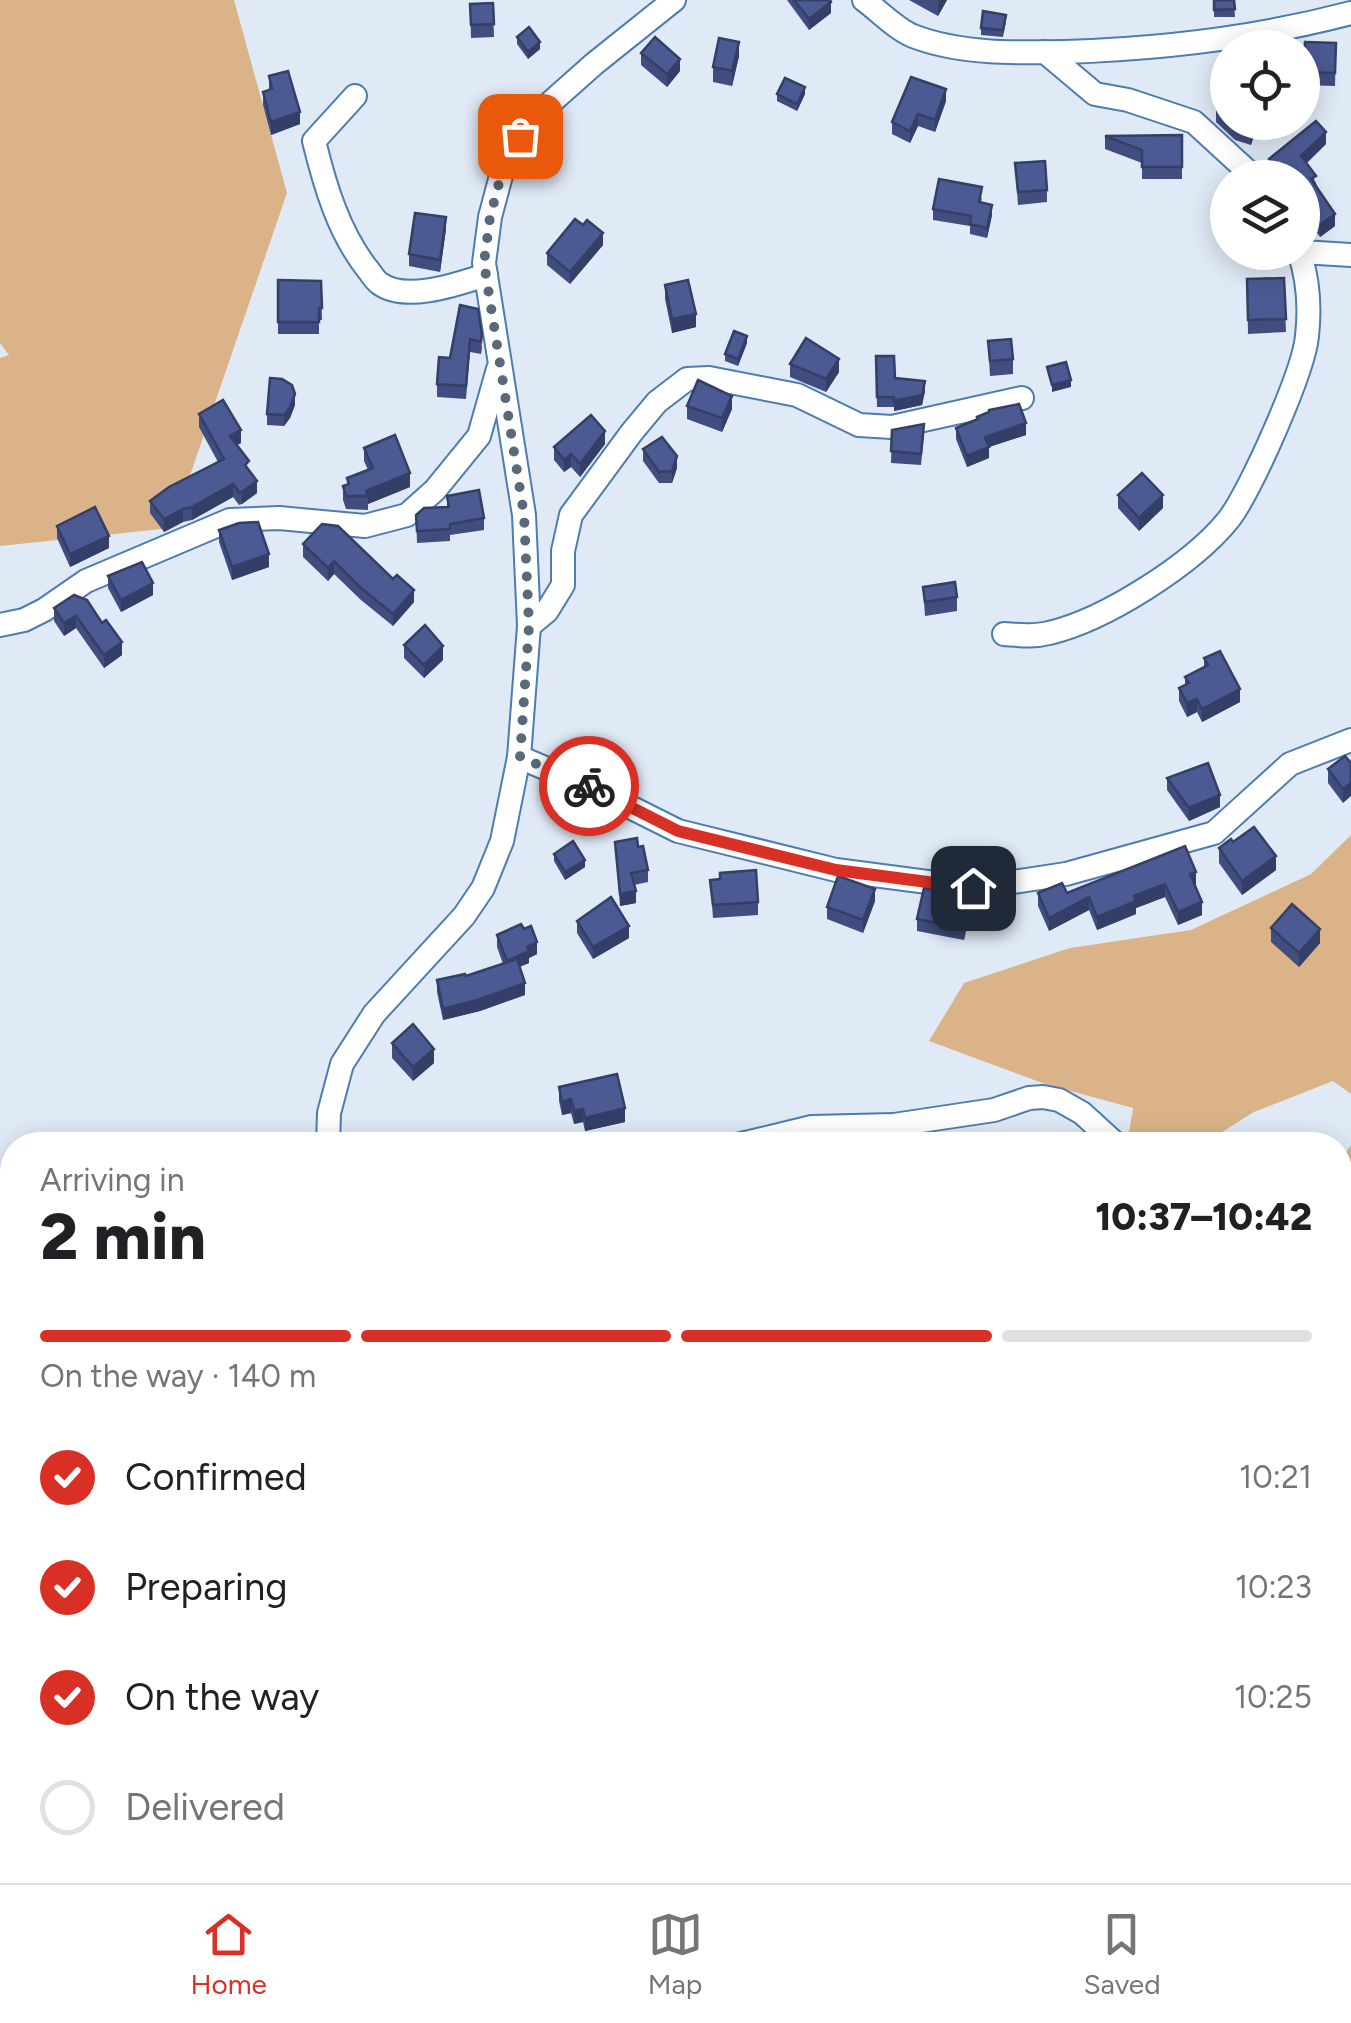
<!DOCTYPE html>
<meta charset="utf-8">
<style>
:root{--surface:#fff;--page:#f2f2f2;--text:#202124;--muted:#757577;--line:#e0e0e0;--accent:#d93025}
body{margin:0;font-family:Figtree,sans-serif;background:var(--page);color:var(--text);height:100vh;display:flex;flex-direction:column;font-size:38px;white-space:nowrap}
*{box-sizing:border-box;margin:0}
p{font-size:32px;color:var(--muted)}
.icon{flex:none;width:55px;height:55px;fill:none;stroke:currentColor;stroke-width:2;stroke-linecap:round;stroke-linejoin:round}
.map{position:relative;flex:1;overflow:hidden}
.sheet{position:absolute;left:0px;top:1132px;width:1352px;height:752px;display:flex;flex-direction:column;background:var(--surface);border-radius:40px 40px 0 0;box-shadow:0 5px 25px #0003}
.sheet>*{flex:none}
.buttons{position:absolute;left:1210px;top:30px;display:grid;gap:20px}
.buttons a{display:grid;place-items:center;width:110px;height:110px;border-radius:50%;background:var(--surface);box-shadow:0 5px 25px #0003;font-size:50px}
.pin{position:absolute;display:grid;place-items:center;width:85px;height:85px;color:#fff;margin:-42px;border-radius:20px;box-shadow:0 5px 15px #0006}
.courier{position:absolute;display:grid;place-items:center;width:100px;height:100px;margin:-50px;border:8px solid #d93025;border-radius:50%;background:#fff;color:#222;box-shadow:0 2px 12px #0007}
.overview em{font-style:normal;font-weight:800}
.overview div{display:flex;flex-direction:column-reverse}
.overview{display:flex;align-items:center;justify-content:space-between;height:170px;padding:0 40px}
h1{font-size:65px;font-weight:800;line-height:75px}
.bar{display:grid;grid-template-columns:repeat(4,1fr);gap:15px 10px;align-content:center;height:120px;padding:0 40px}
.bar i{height:12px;border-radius:8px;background:var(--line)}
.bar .on{background:var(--accent)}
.bar p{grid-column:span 4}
ol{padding:0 40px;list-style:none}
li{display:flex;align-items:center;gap:30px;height:110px}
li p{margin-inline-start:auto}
li .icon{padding:10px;border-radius:50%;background:var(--accent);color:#fff;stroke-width:4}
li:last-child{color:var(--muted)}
li i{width:55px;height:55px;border:5px solid var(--line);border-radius:50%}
.tab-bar{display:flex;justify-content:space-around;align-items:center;height:140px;border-top:2px solid var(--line);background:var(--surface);font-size:28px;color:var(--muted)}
.tab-bar a{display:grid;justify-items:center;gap:5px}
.tab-bar .on{color:var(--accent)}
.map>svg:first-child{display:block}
.green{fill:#dab488}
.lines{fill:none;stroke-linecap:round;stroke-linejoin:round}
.minor-casing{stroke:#4d7cae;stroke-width:26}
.minor{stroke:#fff;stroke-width:22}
.wall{fill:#404d7e}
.shaded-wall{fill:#343f67}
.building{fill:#4b5a93;stroke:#343f67;stroke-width:2.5}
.done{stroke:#59697a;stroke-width:10;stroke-dasharray:0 18}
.route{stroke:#d93025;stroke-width:12}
</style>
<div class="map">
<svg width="1351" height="1883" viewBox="0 0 1351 1883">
<rect width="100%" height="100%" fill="#e0eaf6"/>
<g class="green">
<path d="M0,0H234L287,193L172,528L0,546V358L9,355L0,343Z"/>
<path d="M1351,835V1094L1333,1081L1254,1112L1201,1145H1127L1133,1108L1045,1084L929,1041L964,983L1070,948L1191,930L1311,874Z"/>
<path d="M1351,1145V1292L1340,1237V1161Z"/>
<path d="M1351,1579V1794L1340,1797V1586Z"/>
<path d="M0,1836L12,1842V1872C36,1872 80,1866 95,1883H0Z"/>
</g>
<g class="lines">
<defs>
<g id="minor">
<path d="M864,0C879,11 896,29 913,36C959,54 1016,53 1064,52C1162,49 1256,38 1351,13"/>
<path d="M1045,52L1095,94L1128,100L1194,122L1255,178"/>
<path d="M355,96L314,141C325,186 339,234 369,271C372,275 375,280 379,283C405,303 458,284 486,275"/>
<path d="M1302,252L1351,255"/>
<path d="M0,625L24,620L44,610L86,581L230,520L279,518L365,526L407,515L435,490L479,436L498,369"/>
<path d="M529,626L547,611L563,585V551L571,515L632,432L657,402L687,379L709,378L797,395L859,425L892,427L1022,398"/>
<path d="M1004,634C1019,635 1034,637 1049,633C1105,620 1193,564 1229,519C1251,490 1304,371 1307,336C1310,309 1308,278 1299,252"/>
<path d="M519,757L594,789L678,831L836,870L973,888L1066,874L1214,833L1290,764L1351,740"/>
<path d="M328,1145L329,1113L342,1064L374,1014L464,916L483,888L502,841L519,757L529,626L524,515L484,263L490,217L502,172L521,136L549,104L594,64L674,0"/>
<path d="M737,1145L812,1127L894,1125L994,1110L1029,1098L1043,1097L1059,1100L1082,1113L1117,1145"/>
<path d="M1340,1428L1351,1444"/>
<path d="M0,1797L12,1801"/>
<path d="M137,1872L143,1883"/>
<path d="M462,1872L478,1883"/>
<path d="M599,1872L604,1883"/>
<path d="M946,1872L947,1883"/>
<path d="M1064,1872L1067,1883"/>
</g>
</defs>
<use href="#minor" class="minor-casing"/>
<use href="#minor" class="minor"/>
</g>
<g class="wall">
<path d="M787,0H830L831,13L809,30Z"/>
<path d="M909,0H947L938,16Z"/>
<path d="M1214,0H1234L1235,17H1214Z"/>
<path d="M493,3L494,37L471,38L470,4Z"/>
<path d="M1006,22L1003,37L981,35V28Z"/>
<path d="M517,37L540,49L528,59L517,44Z"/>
<path d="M1305,42L1336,43L1335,86L1304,85Z"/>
<path d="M641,53L680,71L667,87L641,65Z"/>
<path d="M739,56L732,86L713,82V67Z"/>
<path d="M269,76L300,124L271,135L263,105V92L269,90Z"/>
<path d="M1228,84V122H1258L1251,145L1235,140L1216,122V107Z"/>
<path d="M777,94H805L797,111L777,101Z"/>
<path d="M946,101L935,132L918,126L910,143L892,134V122Z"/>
<path d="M1182,135V179H1142V163L1105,149V136Z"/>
<path d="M1326,144L1307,163L1335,226L1320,237L1302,212V178H1273L1269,172V159Z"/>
<path d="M1015,163L1047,190V202L1018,205Z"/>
<path d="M982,198L981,202L992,215L987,238L970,234V226L933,220V209Z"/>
<path d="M446,229L440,272L409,266V254Z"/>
<path d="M603,245L570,284L547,265V253Z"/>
<path d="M1284,278L1286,332L1248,334L1247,279Z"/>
<path d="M278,280L321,281L322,320H319V334H278Z"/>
<path d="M665,285L696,327L672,333L665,299Z"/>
<path d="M478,309L482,348L481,354L470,352L466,399L437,397V384Z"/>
<path d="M988,341L1013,359V374L990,376Z"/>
<path d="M747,343L738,366L725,361V354Z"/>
<path d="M876,356L895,378L925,391L922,405L894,411V407H877Z"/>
<path d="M790,364L839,372L826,392L790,377Z"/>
<path d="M295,405L290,418L284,426L267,425V414Z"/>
<path d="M687,406L732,409L722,432L687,419Z"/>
<path d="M199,414L241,443L237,445L249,471L257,493L242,504L239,505L233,497L192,520L183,522L164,532L150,513V501L218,462L199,427Z"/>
<path d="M956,428L1026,435L989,447V458L967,467L956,439Z"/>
<path d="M892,430L924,435L921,465L891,463Z"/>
<path d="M605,444L580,477L571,467L564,472L554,460V447Z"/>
<path d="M364,448L410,487L368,504V510L346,509L343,500V486L347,485V478L368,470L364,461Z"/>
<path d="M643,449L677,468L672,483H659L643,461Z"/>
<path d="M1118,495L1163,508L1139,531L1118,508Z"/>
<path d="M447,496L484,518V530L450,535V541L417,543L416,515L447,507Z"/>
<path d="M57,526L109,548L70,567L57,538Z"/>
<path d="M219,530L269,567L232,580L219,542Z"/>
<path d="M303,544L393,579L414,602L393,626L361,600L334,574L328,581L303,557Z"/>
<path d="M108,576L153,595L121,612L108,588Z"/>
<path d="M923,587L957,597V611L925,616Z"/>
<path d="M74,595L122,655L104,668L76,628L64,636L54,621V608Z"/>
<path d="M404,645L443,660L424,678L404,658Z"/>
<path d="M1204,658L1240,702L1202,722L1197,712L1187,717L1179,701V688L1185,685V677L1204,667Z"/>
<path d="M1345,756L1343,803L1328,783V769Z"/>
<path d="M1167,778L1220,807L1189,821L1167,790Z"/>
<path d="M615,842L638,847L648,870V882L634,885L636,903L620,906Z"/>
<path d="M1233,842L1276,870L1242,895L1219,863V848Z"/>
<path d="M1185,846L1202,915L1178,925L1165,897L1136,908V914L1097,930L1089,910L1049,931L1038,906V893H1067Z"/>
<path d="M554,854L585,867L565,880L554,861Z"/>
<path d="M710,880L758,902V915L713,918Z"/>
<path d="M875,901L863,933L827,919V907Z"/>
<path d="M970,910L964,940L917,931V919Z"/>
<path d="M577,921L629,938L593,959L577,933Z"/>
<path d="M1271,928L1320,943L1299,967L1271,942Z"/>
<path d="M497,935L537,954L529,958V963L519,967L525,995L480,1011L443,1020L437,992V980L466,976L503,964L497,947Z"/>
<path d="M392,1043L434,1063L413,1081L392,1058Z"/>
<path d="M559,1087L625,1122L585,1131L583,1122L574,1124L571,1113L562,1115L559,1101Z"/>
<path d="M759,1872H815V1878L800,1883H765L759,1875Z"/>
<path d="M1165,1872H1230L1227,1883H1165Z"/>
</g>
<g class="shaded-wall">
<path d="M940,0H947L938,16V4Z"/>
<path d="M831,2V13L809,30V19Z"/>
<path d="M540,42V49L528,59V52Z"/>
<path d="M739,42V56L732,86V71Z"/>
<path d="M680,59V71L667,87V74Z"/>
<path d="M805,87V94L797,111V104Z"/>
<path d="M946,89V101L935,132V120Z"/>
<path d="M300,112V124L271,135V122Z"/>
<path d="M918,114V126L910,143V131Z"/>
<path d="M1253,122H1258L1251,145V130Z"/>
<path d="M1326,132V144L1301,168V156Z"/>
<path d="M992,205V215L987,238V228Z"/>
<path d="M1335,214V226L1320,237V225Z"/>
<path d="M446,217V229L440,272V260Z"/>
<path d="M603,233V245L570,284V272Z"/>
<path d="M696,314V327L672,333V319Z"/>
<path d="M747,336V343L738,366V359Z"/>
<path d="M839,359V372L826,392V379Z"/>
<path d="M1071,380V387L1052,392V385Z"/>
<path d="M925,381V391L922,405L894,411V401Z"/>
<path d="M295,394V405L290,418L284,426V415Z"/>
<path d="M732,396V409L722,432V418Z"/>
<path d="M1026,423V435L989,447V458L967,467V456L985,437Z"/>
<path d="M241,430V443L230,449V436Z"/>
<path d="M605,431V444L580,477V464Z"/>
<path d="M571,454V467L564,472V460Z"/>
<path d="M677,456V468L672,483V471Z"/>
<path d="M410,473V487L368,504V496L366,491Z"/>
<path d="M257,481V493L242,504V492Z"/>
<path d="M233,484V497L192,520V507Z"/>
<path d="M1163,495V508L1139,531V518Z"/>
<path d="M183,509V522L164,532V519Z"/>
<path d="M109,536V548L70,567V554Z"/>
<path d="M269,554V567L232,580V567Z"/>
<path d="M334,561V574L328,581V568Z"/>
<path d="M153,583V595L121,612V600Z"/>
<path d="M414,590V602L393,626V614Z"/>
<path d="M76,616V628L64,636V623Z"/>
<path d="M122,642V655L104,668V655Z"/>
<path d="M443,646V660L424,678V665Z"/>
<path d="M1240,689V702L1202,722V709Z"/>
<path d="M1197,699V712L1187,717V703Z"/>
<path d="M1351,783V796L1343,803V789Z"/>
<path d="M1220,795V807L1189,821V808Z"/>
<path d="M1276,856V870L1242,895V881Z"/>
<path d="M585,860V867L565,880V872Z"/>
<path d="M1196,872V885L1190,887V874Z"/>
<path d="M1165,884V897L1136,908V914L1097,930V917L1134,896Z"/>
<path d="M875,889V901L863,933V920Z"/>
<path d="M636,891V903L620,906V894Z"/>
<path d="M1089,897V910L1049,931V918Z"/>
<path d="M970,898V910L964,940V928Z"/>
<path d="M1202,902V915L1178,925V912Z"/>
<path d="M629,926V938L593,959V947Z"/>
<path d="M1320,929V943L1299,967V953Z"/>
<path d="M537,942V954L529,958V963L507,972V961L527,947Z"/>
<path d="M525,983V995L480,1011L443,1020V1009Z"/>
<path d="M434,1049V1063L413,1081V1067Z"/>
<path d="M571,1099V1113L562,1115V1102Z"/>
<path d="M625,1108V1122L585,1131V1118Z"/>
<path d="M583,1109V1122L574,1124V1111Z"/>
<path d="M802,1872H815V1878L800,1883H783L792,1876Z"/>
<path d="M862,1872H882V1880L872,1883H856V1874Z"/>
<path d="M1226,1872H1230L1227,1883H1223Z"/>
</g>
<g class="building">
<path d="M794,0H830L831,2L809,19Z"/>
<path d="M1214,0H1234L1235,9L1214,10Z"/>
<path d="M493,3L494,24L471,25L470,4Z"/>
<path d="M983,11L1006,15L1003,30L981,28Z"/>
<path d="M529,27L540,42L528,52L517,37Z"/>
<path d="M655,37L680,59L667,74L641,53Z"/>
<path d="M719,38L739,42L732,71L713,67Z"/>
<path d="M1305,42L1336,43L1335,73L1304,72Z"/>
<path d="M288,71L300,112L271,122L263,92L272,89L269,76Z"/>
<path d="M911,77L946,89L935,120L918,114L910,131L892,122Z"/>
<path d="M785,78L805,87L797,104L777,94Z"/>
<path d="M1224,83L1228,84V118L1216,107Z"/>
<path d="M1316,121L1326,132L1301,156L1316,176L1311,179L1335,214L1320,225L1302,200V178H1283L1269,159Z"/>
<path d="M1232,122H1253L1251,130L1235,125Z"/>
<path d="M1182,135V167H1142V150L1105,136Z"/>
<path d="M1045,161L1047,190L1018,192L1015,163Z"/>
<path d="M939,179L982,187L979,202L992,205L987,228L970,224L971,216L933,209Z"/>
<path d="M415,213L446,217L440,260L409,254Z"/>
<path d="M575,219L583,225L587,220L603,233L570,272L547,253Z"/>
<path d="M1284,278L1286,319L1248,320L1247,279Z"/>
<path d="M278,280L321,281L322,308H319V322H278Z"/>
<path d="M688,280L696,314L672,319L665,285Z"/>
<path d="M460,305L478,309L482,335L481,342L470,339L466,386L437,384L439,357L450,358Z"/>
<path d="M734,331L747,336L738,359L725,354Z"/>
<path d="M806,338L839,359L826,379L790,364Z"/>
<path d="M1011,339L1013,359L990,361L988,341Z"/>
<path d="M876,356H894L895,378L925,381L922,395L894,401V397H877Z"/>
<path d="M1066,362L1071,380L1052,385L1047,367Z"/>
<path d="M270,378L282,379L292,385L295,394L290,407L284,415L267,414Z"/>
<path d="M698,380L732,396L722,418L687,406Z"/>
<path d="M223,400L241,430L230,436L249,461L245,465L257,481L242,492H239L233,484L192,507L183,509L164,519L150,501L169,487L224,459L199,414Z"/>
<path d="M1019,404L1026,423L985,437L989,447L967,456L956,428L978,419L977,417L989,412V410Z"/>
<path d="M591,415L605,431L580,464L571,454L564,460L554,447Z"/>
<path d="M924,424L921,454L891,451L892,430Z"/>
<path d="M395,435L410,473L366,491L368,496H346L343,486L349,484L347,478L373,468L364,448Z"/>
<path d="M662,437L677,456L672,471L659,472L643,449Z"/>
<path d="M1142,473L1163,495L1139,518L1118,495Z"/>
<path d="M479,490L484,518L450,524V529L417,531L416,515L424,508L449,507L447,496Z"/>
<path d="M95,507L109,536L70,554L57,526Z"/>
<path d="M258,522L269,554L232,567L219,530L239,523Z"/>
<path d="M322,524L338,526L393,579L397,575L414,590L393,614L361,588L334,561L328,568L303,544Z"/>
<path d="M142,562L153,583L121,600L108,576Z"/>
<path d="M955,582L957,597L925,602L923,587Z"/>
<path d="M74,595L87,600L102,623L106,620L122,642L104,655L76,616L64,623L54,608Z"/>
<path d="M425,625L443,646L424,665L404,645Z"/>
<path d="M1220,651L1240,689L1202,709L1197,699L1187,703L1179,688L1189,683L1185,677L1208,665L1204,658Z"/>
<path d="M1345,756L1351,763V783L1343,789L1328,769Z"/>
<path d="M1208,763L1220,795L1189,808L1167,778Z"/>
<path d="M1254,827L1276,856L1242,881L1219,848L1231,839L1233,842Z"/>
<path d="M637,838L638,847L643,846L648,870L631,873L636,891L620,894L615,842Z"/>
<path d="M573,841L585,860L565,872L554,854Z"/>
<path d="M1185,846L1196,872L1190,874L1202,902L1178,912L1165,884L1134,896L1136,901L1097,917L1089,897L1049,918L1038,893L1062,883L1067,893Z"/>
<path d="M756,870L758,902L713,905L710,880L720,879V873Z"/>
<path d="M838,876L875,889L863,920L827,907Z"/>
<path d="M924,888L970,898L964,928L917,919Z"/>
<path d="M611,897L629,926L593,947L577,921Z"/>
<path d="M1292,904L1320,929L1299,953L1271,928Z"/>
<path d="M521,924L524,929L531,926L537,942L527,947L529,951L507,961L497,935Z"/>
<path d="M517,959L525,983L480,999L443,1009L437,980L465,974L466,976Z"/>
<path d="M413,1024L434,1049L413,1067L392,1043Z"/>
<path d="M617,1074L625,1108L585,1118L583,1109L574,1111L571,1099L562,1102L559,1087Z"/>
<path d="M625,1872H669V1883L625,1882Z"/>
<path d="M764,1872H802L792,1876L783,1883H773Z"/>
<path d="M1226,1872L1223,1883H1203L1165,1873Z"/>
</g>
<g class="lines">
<path class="done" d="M520,136L502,172L490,217L484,263L524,515L529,626L520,757L589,786"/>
<path class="route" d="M589,786L678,831L836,870L973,888"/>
</g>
</svg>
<div class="buttons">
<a><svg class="icon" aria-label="locate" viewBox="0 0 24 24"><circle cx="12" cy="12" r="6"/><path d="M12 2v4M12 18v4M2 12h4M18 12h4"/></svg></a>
<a><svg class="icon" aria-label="layers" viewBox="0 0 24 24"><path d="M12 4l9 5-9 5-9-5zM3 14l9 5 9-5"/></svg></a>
</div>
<div class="pin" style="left:520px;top:136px;background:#ea580c"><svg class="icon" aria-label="bag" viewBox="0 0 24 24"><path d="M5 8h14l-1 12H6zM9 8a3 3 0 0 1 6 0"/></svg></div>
<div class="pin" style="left:973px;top:888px;background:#1f2937"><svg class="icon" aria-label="home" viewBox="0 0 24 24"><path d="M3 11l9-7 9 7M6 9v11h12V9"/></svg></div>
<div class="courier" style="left:589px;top:786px"><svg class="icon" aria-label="bike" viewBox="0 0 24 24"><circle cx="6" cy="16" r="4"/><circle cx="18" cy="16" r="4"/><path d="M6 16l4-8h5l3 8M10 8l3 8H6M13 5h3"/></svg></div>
<section class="sheet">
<div class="overview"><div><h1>2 min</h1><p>Arriving in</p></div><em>10:37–10:42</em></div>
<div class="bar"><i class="on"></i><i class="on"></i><i class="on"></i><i></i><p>On the way · 140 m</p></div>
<ol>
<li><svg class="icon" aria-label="check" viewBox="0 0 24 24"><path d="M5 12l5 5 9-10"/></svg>Confirmed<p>10:21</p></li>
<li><svg class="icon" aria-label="check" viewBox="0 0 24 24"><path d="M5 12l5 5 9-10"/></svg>Preparing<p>10:23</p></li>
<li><svg class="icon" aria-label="check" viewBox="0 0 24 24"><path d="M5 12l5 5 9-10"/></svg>On the way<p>10:25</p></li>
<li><i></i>Delivered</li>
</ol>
</section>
</div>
<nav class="tab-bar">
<a class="on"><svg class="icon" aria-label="home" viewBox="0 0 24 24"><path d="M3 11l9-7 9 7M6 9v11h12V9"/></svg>Home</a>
<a><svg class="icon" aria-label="map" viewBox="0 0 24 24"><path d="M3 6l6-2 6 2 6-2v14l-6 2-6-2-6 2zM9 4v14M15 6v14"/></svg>Map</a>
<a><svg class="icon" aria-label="saved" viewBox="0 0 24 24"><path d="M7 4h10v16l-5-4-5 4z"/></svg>Saved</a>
</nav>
